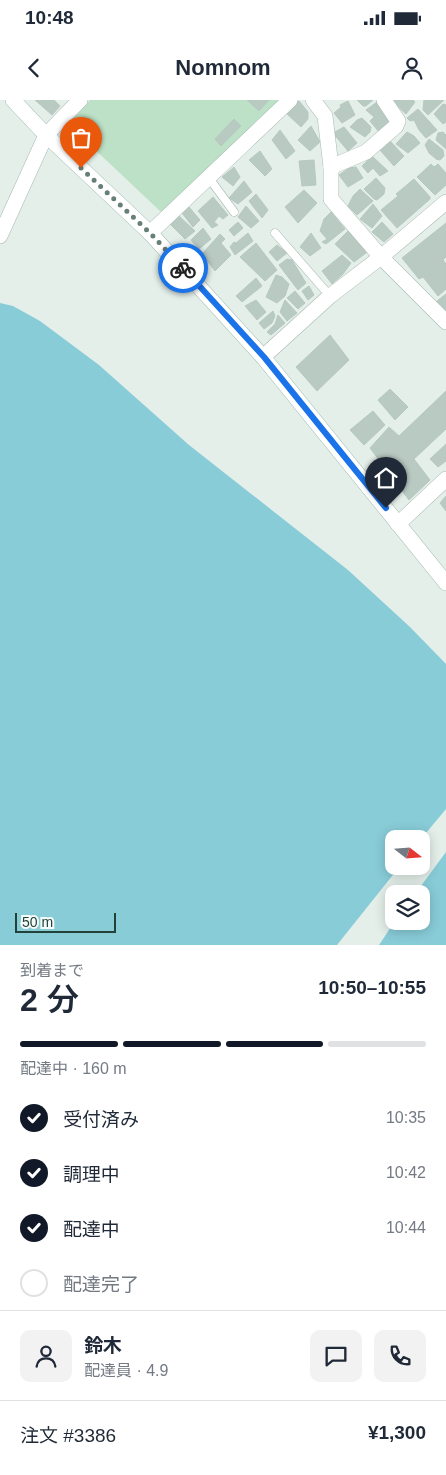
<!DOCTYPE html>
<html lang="ja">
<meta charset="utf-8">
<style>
:root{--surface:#fff;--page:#f2f2f3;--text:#1f2937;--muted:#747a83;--line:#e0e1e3;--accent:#111827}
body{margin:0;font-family:Helvetica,"Noto Sans JP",sans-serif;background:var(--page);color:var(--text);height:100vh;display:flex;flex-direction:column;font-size:19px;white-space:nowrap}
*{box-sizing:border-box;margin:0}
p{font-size:16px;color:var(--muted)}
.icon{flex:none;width:28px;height:28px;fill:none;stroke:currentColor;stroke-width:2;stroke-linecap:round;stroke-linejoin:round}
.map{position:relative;height:845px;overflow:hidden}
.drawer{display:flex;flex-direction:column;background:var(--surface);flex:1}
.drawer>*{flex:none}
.needle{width:32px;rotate:107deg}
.fabs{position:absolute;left:385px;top:730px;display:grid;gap:10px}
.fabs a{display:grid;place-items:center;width:45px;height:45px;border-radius:10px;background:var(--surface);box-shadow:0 2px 12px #0003;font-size:25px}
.scale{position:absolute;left:15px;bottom:12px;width:101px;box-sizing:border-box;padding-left:5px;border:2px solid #224239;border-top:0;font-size:14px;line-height:18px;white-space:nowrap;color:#224239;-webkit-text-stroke:4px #f5fbf8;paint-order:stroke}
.pin{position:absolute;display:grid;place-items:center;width:42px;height:42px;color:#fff;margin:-51px -21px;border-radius:50% 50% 50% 0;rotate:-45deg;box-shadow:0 0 5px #0007}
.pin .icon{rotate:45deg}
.courier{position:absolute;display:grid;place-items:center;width:50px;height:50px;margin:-25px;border:4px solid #1a73e8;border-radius:50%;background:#fff;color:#222;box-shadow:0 1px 6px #0007}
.head em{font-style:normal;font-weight:600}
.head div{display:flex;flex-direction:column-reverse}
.head{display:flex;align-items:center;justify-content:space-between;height:85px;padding:0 20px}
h1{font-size:32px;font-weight:600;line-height:38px}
.bar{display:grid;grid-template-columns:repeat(4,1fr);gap:8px 5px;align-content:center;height:60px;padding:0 20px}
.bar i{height:6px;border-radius:4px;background:var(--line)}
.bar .current{background:var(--accent)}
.bar p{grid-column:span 4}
.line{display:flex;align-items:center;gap:12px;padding:0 20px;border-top:1px solid var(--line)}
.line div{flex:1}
.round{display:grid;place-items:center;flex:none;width:52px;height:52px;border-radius:10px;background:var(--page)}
ol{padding:0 20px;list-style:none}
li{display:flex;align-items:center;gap:15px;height:55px}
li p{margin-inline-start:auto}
li .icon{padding:5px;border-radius:50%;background:var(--accent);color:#fff;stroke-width:4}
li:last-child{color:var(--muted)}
li i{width:28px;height:28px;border:2px solid var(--line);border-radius:50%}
.status{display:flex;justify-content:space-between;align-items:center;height:35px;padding:0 25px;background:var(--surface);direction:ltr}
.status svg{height:14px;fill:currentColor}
header{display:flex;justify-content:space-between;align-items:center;height:65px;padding:0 20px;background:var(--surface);font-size:22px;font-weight:600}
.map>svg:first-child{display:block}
.green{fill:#bce1c6}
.water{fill:#88ccd8}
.building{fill:#b9cac3;stroke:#b6c9c1}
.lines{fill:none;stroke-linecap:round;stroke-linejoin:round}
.service-casing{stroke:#a6b8b1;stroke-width:9}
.minor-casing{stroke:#a6b8b1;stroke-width:16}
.secondary-casing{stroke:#a1bcb2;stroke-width:16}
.service{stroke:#fff;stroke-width:8}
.minor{stroke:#fff;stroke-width:15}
.secondary{stroke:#fff;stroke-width:15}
.done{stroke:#667f77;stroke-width:5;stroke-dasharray:0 9}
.route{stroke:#1a73e8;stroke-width:6}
</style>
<div class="status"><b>10:48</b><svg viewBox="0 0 49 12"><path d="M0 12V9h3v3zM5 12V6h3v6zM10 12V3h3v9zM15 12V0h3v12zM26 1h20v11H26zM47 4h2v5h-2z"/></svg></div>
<header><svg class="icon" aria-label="back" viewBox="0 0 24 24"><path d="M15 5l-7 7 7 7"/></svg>Nomnom<svg class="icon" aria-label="person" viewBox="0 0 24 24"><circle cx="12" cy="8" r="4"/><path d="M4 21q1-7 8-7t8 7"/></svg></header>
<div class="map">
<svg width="446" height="845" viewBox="0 0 446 845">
<rect width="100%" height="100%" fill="#e4efea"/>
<path class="green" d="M90,0H281L164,111H160L70,26V22Z"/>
<g class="water">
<path d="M0,203L13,206L40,221L99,265L189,345L348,470L410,527L446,564V709L421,739H394V766H400L337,845H0Z"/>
<path d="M446,752V845H379L395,821H421V794H415Z"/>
</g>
<g class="building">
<path d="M35,0H54L60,6L52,15Z"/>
<path d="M247,0H269L259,11Z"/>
<path d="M357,0H373L366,6H363Z"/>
<path d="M394,0H413L415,2L406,14L393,2Z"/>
<path d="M424,0H444L428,15L423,10Z"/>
<path d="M299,1L308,12V19L301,27L286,13Z"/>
<path d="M348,1L355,15L342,23L334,13L341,7L340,5Z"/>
<path d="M377,2L389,19L388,25L379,32L370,21L374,17L366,10Z"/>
<path d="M443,4L446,5V22L443,24L434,14Z"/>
<path d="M418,9L437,30L426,38L419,30L414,20L410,21L407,18Z"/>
<path d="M362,18L371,27L370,32L365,37L350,27L357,20Z"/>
<path d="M234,19L241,26L221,46L215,39Z"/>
<path d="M311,26L320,42L310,51L298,40Z"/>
<path d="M344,27L357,43L348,51L333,33Z"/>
<path d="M280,30L295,51L286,59L272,40Z"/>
<path d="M407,32L414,36L420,43L408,53L396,44Z"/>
<path d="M443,32L446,35V49L436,40L438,33Z"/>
<path d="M429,39L443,50L444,56L440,60L436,59L429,53L425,45Z"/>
<path d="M390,41L404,56L394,66L380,50Z"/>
<path d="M260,51L272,69L265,76L249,60Z"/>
<path d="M372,56L388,71L380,76L373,68L368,73L362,66Z"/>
<path d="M314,60L316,85L302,86L299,61Z"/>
<path d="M431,64L434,67L438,64L446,73V85L435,95L417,77Z"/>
<path d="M234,67L240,77L233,86L222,77Z"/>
<path d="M356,67L363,78L348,87L339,75L349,68Z"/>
<path d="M376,78L385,88L384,94L377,100L374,99L364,89Z"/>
<path d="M414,79L430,97V99L397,128L381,110L398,96L396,94Z"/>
<path d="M244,81L252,92L238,104L229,98Z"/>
<path d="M360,89L373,101L357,115L348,106L353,96Z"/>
<path d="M304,90L317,103L298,123L285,107Z"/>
<path d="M256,94L268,110L262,118L249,101Z"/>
<path d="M213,97L228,115L223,119L219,116L214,122L218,125L212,128L198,111Z"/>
<path d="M373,104L382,116L372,128L360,119Z"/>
<path d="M246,106L259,121L251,128L238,117Z"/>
<path d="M189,107L200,120L193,127L182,113Z"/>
<path d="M331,112L345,129L326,144L322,142L327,139L320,131L324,119Z"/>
<path d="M179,116L195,131L185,139L170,124Z"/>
<path d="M238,122L243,128L234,136L229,130Z"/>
<path d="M382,122L393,134L384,142L372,132Z"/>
<path d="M446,123V157L443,160L446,164V189L438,196L423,177L419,179L402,158Z"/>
<path d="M203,128L211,139L199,149L191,140Z"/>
<path d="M348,131L363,144L366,153L354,162L335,144Z"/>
<path d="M248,133L253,141L235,155L230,147L234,142L236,143Z"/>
<path d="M311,133L321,148L310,156L300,147Z"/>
<path d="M220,134L225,139L221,143L231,155L215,171L202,154Z"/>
<path d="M256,143L277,170L265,181L240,157Z"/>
<path d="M277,145L287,153L277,161L269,152Z"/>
<path d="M342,155L351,163L343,174L332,184L322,171Z"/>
<path d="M287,159L292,160L306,183L298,190L279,165Z"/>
<path d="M276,175L282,177L289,184L285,196L277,203L266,197Z"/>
<path d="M256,178L262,186L242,202L236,196Z"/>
<path d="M309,186L314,195L308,200L302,191Z"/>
<path d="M295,191L305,203L298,209L287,198Z"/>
<path d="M446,194V210L437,201Z"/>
<path d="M256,200L266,212L257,220L245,206Z"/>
<path d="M285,200L297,213L287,221L280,212Z"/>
<path d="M273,211L275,216L272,223L264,229L259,223Z"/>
<path d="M278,215L285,223L271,235L267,232L275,224Z"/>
<path d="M330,235L349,260L317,291L296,267Z"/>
<path d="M390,289L408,307L395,320L378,300Z"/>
<path d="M446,291V329L414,359L430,380L409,400L370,348L389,327L399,336Z"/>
<path d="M373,311L385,325L364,345L350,330Z"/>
<path d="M446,344V361L438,367L430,359Z"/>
<path d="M446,396V411L440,403Z"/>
</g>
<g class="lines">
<defs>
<g id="service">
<path d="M209,78L234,112"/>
<path d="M275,133L330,196"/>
</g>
<g id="minor">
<path d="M313,0L325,16L331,67V99L381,157L446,222"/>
<path d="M331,67L366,52L396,26L398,21L384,0"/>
<path d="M150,133L290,0"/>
<path d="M0,136L46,35L80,0"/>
<path d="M263,257L330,196L381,157L446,102"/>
<path d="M398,424L446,379"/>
</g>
<path id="secondary" d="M13,0L46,35L150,133L263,257L446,483"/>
</defs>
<use href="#service" class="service-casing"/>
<use href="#minor" class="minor-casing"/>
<use href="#secondary" class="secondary-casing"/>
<use href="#service" class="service"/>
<use href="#minor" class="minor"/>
<use href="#secondary" class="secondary"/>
</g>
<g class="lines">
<path class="done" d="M81,68L150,133L183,168"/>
<path class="route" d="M183,168L264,257L386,408"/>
</g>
</svg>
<div class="fabs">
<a><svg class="needle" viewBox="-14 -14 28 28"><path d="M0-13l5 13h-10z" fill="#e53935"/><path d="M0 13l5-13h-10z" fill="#747a83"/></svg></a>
<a><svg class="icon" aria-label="layers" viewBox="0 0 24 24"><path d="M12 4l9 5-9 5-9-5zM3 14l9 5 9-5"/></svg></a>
</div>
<div class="scale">50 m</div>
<div class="pin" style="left:81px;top:68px;background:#ea580c"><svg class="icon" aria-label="bag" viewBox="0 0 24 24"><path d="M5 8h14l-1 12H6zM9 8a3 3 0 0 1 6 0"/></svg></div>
<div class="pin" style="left:386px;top:408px;background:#1f2937"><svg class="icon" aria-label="home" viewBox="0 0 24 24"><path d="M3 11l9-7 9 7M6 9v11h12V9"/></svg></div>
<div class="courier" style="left:183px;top:168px"><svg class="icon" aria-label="bike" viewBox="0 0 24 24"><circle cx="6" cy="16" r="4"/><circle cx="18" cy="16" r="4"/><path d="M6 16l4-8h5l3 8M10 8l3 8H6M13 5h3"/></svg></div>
</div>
<section class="drawer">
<div class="head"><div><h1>2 分</h1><p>到着まで</p></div><em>10:50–10:55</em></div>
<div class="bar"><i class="current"></i><i class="current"></i><i class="current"></i><i></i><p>配達中 · 160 m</p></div>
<ol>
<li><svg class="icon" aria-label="check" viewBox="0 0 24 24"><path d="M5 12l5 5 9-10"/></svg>受付済み<p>10:35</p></li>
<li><svg class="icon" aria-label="check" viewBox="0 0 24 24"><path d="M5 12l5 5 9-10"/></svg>調理中<p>10:42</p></li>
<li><svg class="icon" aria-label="check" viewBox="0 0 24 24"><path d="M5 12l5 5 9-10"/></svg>配達中<p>10:44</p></li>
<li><i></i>配達完了</li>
</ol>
<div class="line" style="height:90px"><a class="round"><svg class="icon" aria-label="person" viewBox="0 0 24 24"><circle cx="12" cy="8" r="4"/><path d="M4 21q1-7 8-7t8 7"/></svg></a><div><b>鈴木</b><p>配達員 · 4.9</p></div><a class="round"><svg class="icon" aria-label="chat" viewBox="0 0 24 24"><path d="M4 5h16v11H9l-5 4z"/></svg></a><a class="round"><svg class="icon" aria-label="phone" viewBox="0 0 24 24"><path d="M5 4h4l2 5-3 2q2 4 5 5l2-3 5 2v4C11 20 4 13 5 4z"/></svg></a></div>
<div class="line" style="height:65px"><div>注文 #3386</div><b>¥1,300</b></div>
</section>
